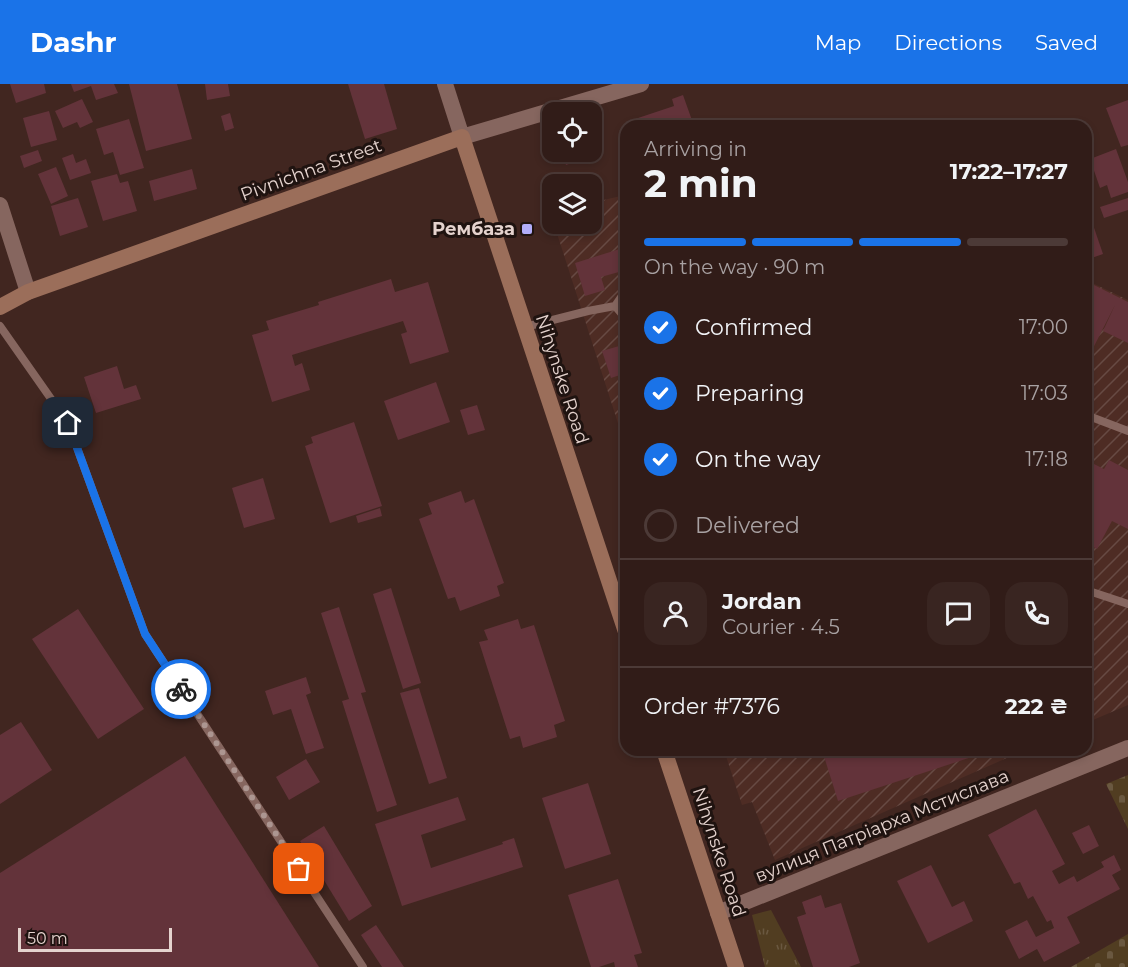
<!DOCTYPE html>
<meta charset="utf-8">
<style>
:root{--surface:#311c18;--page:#392521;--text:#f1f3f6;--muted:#a8a1a2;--line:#4c3a37;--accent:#1a73e8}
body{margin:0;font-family:Montserrat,sans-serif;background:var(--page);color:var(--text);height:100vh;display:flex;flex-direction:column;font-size:22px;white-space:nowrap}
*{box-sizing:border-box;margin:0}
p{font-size:20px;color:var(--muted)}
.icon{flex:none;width:33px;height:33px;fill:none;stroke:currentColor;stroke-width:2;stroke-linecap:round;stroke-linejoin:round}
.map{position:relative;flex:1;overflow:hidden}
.side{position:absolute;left:620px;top:36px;width:472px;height:636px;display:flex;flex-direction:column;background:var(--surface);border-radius:18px;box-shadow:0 3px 9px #0003,0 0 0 2px var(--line)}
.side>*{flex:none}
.controls{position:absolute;left:542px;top:18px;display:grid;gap:12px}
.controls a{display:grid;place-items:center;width:60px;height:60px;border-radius:12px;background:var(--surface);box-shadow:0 3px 9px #0003,0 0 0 2px var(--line);font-size:30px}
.scale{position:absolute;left:18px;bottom:15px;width:154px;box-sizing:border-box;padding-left:6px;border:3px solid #e5d3ce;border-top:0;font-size:16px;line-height:21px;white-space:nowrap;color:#e5d3ce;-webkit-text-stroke:4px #1f1310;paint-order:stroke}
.pin{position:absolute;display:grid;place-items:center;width:51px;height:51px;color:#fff;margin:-26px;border-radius:12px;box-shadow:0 3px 9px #0006}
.courier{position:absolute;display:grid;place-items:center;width:60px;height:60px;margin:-30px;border:4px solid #1a73e8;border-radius:50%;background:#fff;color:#222;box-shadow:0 2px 8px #0007}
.headline em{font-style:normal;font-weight:700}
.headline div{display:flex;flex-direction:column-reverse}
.headline{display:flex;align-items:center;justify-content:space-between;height:102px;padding:0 24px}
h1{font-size:39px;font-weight:700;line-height:45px}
.bar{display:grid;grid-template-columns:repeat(4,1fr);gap:9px 6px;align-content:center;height:72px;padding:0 24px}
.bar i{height:8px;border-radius:4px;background:var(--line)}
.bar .current{background:var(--accent)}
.bar p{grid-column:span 4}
.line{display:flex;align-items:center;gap:15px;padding:0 24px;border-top:2px solid var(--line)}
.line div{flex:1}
.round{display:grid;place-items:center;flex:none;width:63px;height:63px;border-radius:18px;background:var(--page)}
ol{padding:0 24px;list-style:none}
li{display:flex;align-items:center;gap:18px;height:66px}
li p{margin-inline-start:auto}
li .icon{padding:6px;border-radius:50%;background:var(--accent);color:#fff;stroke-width:4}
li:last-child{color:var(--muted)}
li i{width:33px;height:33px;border:3px solid var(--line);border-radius:50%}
header{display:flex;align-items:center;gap:36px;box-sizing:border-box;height:84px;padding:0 30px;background:var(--accent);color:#fff}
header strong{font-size:28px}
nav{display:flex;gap:33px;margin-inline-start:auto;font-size:21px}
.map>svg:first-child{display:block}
.industrial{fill:url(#industrial-furrows)}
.grass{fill:url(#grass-tufts)}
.cemetery{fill:url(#cemetery-stones)}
.building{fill:#63333a}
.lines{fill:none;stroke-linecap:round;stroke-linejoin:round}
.service{stroke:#86665f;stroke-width:8}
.minor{stroke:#86665f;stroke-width:16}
.tertiary{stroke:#86665f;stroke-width:16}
.secondary{stroke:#9b6e5a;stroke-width:16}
.done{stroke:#ac9691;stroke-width:6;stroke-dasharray:0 10.8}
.route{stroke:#1a73e8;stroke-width:8}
.poi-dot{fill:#b2adf9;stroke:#1f1310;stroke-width:2}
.labels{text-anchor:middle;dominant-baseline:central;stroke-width:6;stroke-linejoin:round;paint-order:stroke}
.street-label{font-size:18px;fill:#e5d3ce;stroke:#1f1310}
.poi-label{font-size:18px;font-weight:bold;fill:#e5d3ce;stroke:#1f1310;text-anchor:end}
</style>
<header>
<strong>Dashr</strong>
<nav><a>Map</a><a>Directions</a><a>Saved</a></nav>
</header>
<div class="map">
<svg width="1128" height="883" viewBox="0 0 1128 883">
<defs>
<pattern id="industrial-furrows" width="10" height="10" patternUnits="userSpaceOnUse" patternTransform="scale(1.5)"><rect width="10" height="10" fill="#4e2c24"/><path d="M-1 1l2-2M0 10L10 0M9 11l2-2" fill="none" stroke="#674a43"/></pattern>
<pattern id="grass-tufts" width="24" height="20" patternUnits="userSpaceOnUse" patternTransform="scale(1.5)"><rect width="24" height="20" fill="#513d21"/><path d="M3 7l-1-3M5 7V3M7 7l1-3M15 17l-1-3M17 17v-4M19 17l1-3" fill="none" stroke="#6a5840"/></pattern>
<pattern id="cemetery-stones" width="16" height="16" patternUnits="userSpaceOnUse" patternTransform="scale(1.5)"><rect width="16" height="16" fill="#513d21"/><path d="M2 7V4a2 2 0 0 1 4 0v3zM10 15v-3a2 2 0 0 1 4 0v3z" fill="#6a5840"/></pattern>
</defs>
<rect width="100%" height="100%" fill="#412620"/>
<g class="industrial">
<path d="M625,111V361L554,140H591V119Z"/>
<path d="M1086,196L1128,216V621L1086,639Z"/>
<path d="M724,666H1025L775,776L752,718L742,721Z"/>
</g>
<path class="grass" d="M771,826L801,883H765L752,831Z"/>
<g class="cemetery">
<path d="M1128,691V745L1106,700Z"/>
<path d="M1128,850V883H1071Z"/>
</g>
<g class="building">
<path d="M10,0H44L46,9L16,19Z"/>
<path d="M71,0H114L118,9L96,16L91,2L74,8Z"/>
<path d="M129,0H177L192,55L146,67Z"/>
<path d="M205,0H228L230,12L207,16Z"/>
<path d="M348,0H384L397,45L365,55Z"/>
<path d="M683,11L694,42H634L632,36L674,22L672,15Z"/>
<path d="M82,15L93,38L80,44L77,38L63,44L55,27Z"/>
<path d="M1128,16V61L1121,63L1106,24Z"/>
<path d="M49,27L57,56L31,63L23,34Z"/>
<path d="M230,29L234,44L225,47L221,32Z"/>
<path d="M1063,34L1065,42H1037V41Z"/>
<path d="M129,35L144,84L120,91L113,68L104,71L96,45Z"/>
<path d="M1116,65L1128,98V108L1111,114L1107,101L1100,104L1090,75Z"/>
<path d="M38,66L42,77L24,84L20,72Z"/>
<path d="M561,68H591L592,72L566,81Z"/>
<path d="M73,70L76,79L86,75L91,89L70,96L62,74Z"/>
<path d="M56,83L68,112L51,120L38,90Z"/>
<path d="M192,85L197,105L154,117L149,97Z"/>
<path d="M117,90L120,99L128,97L137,127L103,137L91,97Z"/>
<path d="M78,114L88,143L60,152L51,122Z"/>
<path d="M1128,114V126L1104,134L1100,123Z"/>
<path d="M1090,132L1103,170L1086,176V133Z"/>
<path d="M626,163V186L601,193L605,206L585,212L575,179Z"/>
<path d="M391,195L395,208L428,198L449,268L410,280L401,250L407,248L403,237L292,271L295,282L302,279L310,306L272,318L252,251L269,246L266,237L319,221L318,218Z"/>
<path d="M1086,197L1128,218V259L1103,247L1115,221L1086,278Z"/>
<path d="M619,262L626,283V289L611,294L602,267Z"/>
<path d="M117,282L124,305L136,301L141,315L96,329L84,293Z"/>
<path d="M436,298L450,338L398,356L384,317Z"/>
<path d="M477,321L485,346L468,351L460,326Z"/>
<path d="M354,338L382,422L330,439L305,362L313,359L311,353Z"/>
<path d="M1086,376L1104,385L1109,376L1128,386V445L1112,437L1097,465L1086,459V417L1090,411L1086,409Z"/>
<path d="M263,394L275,435L244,444L232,404Z"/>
<path d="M461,407L465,419L474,415L504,499L497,502L500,512L460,527L455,513L448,515L419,435L432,430L428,419Z"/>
<path d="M380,424L382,432L358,439L356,432Z"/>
<path d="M391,504L421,599L403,605L373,510Z"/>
<path d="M339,523L366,608L361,609L397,721L377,728L342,617L349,615L321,529Z"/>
<path d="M78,525L144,625L98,655L32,555Z"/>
<path d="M518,535L521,545L534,541L565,637L554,641L557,653L523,664L520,652L510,655L479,558L488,556L484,546Z"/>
<path d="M306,593L311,609L306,611L324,664L306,670L291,625L273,631L265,607Z"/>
<path d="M419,604L447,694L429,700L400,609Z"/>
<path d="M21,638L52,686L0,720V651Z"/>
<path d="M822,666H993L838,717Z"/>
<path d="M185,672L319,883H0V789Z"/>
<path d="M306,675L320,698L289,716L276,693Z"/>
<path d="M588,699L611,770L565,785L542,714Z"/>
<path d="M458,713L466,736L421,751L431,784L503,760L502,758L514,754L523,783L402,822L375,740Z"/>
<path d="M1036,725L1065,780L1052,787L1059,800L1074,792L1077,798L1104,783L1101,778L1114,771L1121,786L1112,791L1120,805L1067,833L1080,859L1044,878L1037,865L1019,875L1005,847L1027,836L1036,853L1054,844L1051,836L1047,838L1033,812L1028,815L1020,798L1014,800L988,751Z"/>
<path d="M1089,741L1099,762L1083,770L1072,749Z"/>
<path d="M324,742L372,822L349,837L300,757Z"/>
<path d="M931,781L952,823L964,817L973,837L928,859L897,797Z"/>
<path d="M618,795L642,869L634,871L638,883H615L614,878L599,883H591L568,811Z"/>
<path d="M821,811L825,824L841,819L860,879L849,883H813L797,833L806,830L802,818Z"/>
<path d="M376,841L404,883H382L361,851Z"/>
</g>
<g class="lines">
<g class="service">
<path d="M615,222L626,235"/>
<path d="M0,242L68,339L145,550L363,883"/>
<path d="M525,243L588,227L615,222L626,206"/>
<path d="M1086,331L1128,347"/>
<path d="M1086,506L1128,520"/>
</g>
<g class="minor">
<path d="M0,121L28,208"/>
<path d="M718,829L1128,664"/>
</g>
<path class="tertiary" d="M445,0L462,53L641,0"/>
<g class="secondary">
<path d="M0,223L28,208L462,53L626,548"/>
<path d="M664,666L736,883"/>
</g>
</g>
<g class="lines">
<path class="done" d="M181,605L299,785"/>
<path class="route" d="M68,339L145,550L181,605"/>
</g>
<rect class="poi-dot" x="521" y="139" width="12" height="12" rx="3"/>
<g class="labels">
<g class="street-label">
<text transform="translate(311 86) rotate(-20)">Pivnichna Street</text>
<text transform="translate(562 295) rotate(72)">Nihynske Road</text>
<text transform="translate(882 742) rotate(-22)">вулиця Патріарха Мстислава</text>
<text transform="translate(719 768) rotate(72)">Nihynske Road</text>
</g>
<g class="poi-label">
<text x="515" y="145">Рембаза</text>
</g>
</g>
</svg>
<div class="controls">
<a><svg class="icon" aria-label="locate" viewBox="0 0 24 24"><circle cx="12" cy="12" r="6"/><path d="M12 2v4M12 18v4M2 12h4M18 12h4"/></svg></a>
<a><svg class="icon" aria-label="layers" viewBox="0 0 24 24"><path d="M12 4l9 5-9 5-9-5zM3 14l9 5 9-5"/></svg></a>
</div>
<div class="scale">50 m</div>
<div class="pin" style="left:299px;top:785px;background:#ea580c"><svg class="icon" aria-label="bag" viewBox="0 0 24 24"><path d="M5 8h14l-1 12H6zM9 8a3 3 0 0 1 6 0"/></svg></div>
<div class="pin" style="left:68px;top:339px;background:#1f2937"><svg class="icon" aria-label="home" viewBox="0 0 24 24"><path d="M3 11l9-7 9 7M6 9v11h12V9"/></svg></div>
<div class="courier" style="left:181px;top:605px"><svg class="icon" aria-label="bike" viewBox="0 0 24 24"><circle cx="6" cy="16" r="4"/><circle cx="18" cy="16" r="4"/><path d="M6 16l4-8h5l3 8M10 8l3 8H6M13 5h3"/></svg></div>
<section class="side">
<div class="headline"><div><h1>2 min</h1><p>Arriving in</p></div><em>17:22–17:27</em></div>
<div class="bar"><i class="current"></i><i class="current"></i><i class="current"></i><i></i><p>On the way · 90 m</p></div>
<ol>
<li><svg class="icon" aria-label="check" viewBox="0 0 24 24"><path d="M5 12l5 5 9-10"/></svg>Confirmed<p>17:00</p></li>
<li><svg class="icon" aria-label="check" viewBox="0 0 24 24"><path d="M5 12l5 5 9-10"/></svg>Preparing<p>17:03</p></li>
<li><svg class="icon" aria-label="check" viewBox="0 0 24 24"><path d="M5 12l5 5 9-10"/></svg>On the way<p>17:18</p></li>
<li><i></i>Delivered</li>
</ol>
<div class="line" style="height:108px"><a class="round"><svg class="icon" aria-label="person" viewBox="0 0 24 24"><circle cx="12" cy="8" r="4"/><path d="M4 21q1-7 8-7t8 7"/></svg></a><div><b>Jordan</b><p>Courier · 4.5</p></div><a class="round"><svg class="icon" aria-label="chat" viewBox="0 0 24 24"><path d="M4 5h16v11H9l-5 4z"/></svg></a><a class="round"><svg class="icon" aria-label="phone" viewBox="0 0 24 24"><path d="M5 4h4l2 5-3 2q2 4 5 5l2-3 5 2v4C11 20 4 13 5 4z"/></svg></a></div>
<div class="line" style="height:78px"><div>Order #7376</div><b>222 ₴</b></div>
</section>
</div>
